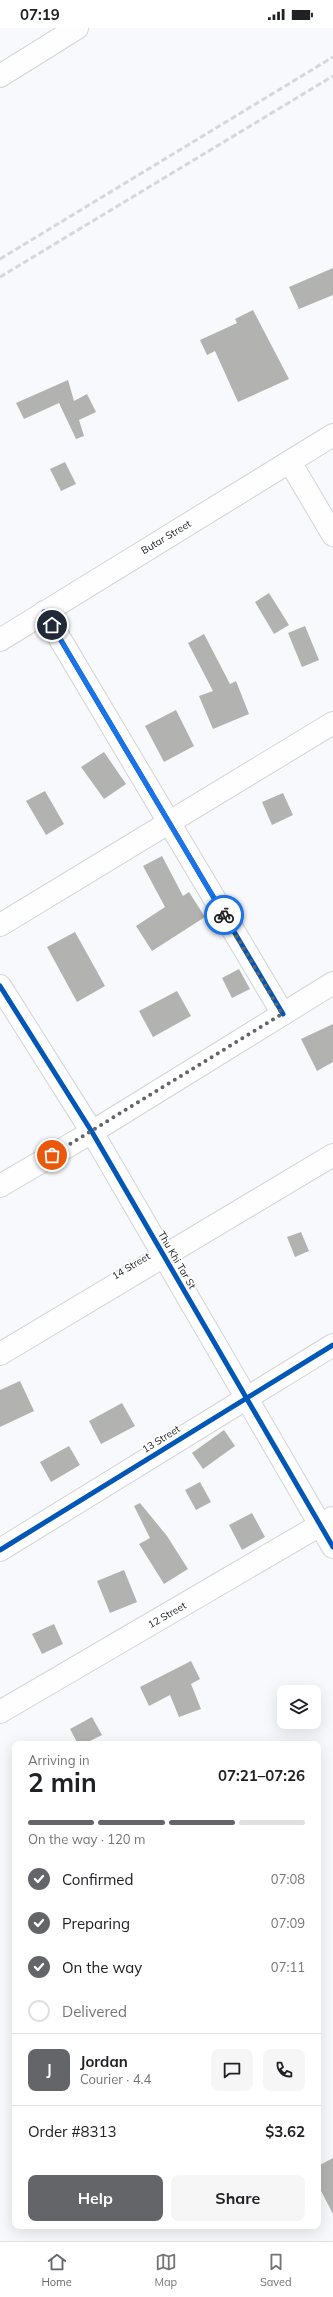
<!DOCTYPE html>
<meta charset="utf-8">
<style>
:root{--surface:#fff;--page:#f6f6f6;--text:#202124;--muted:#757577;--line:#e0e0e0;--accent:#636568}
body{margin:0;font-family:Mulish,sans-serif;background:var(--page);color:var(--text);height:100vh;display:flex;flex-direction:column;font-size:15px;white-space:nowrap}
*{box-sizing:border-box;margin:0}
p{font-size:13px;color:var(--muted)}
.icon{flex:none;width:22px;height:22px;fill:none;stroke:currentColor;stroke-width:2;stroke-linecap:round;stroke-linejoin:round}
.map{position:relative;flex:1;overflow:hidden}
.drawer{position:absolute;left:12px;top:1713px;width:309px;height:488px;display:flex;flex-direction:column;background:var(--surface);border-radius:8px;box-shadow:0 4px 16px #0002}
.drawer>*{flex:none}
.tools{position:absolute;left:277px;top:1657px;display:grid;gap:8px}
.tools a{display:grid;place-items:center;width:44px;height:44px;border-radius:8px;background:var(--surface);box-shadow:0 4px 16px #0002;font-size:20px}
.pin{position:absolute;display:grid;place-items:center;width:34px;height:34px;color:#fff;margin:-17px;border:2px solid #fff;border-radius:50%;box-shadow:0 1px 4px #0007}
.courier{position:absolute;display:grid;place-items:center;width:40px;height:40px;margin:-20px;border:3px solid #1a73e8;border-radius:50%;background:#fff;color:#222;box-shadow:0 1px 5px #0007}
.overview em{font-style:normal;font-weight:700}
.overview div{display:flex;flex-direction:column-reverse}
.overview{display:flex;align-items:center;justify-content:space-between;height:68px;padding:0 16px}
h1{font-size:26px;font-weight:700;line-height:30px}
.bar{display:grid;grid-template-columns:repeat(4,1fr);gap:6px 4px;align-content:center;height:48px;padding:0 16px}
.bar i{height:5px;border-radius:3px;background:var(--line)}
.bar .selected{background:var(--accent)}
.bar p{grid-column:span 4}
.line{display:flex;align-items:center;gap:10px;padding:0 16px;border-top:1px solid var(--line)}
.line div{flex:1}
.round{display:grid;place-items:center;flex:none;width:42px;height:42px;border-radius:8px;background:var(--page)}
ol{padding:0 16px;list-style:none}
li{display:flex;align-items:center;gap:12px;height:44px}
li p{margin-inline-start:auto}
li .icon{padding:4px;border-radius:50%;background:var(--accent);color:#fff;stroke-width:4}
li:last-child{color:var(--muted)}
li i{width:22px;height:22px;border:2px solid var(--line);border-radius:50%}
.action{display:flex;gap:8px;margin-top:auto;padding:8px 16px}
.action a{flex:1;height:46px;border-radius:8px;background:var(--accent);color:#fff;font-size:16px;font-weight:700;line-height:46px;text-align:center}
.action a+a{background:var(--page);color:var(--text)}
.status{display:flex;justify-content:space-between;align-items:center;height:28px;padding:0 20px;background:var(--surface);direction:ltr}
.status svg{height:11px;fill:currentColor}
.tab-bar{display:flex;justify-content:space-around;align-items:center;height:56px;border-top:1px solid var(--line);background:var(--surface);font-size:11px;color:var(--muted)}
.tab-bar a{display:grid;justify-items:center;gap:2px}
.tab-bar .selected{color:var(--accent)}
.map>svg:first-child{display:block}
.building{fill:#b2b2b1}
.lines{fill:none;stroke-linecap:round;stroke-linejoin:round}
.minor-casing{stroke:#d2d4d7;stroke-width:24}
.minor{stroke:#fefeff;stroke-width:22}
.rail{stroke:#d6d7d7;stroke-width:3;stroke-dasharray:6 3;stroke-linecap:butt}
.cycleway-casing{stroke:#fff;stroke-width:8}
.cycleway{stroke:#0057b8;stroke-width:5}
.done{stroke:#636568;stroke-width:4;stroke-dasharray:0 7.2}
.route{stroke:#1a73e8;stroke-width:5}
.labels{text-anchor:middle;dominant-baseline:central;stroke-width:3;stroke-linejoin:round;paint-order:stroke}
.street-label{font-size:10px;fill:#131619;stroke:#fff}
</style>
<div class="status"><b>07:19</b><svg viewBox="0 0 49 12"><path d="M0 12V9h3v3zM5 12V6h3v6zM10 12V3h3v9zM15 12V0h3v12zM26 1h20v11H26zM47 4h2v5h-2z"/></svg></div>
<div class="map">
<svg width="333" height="2213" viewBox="0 0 333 2213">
<rect width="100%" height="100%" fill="#f7f9fc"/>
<g class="building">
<path d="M333,240V267L299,281L289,259Z"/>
<path d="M253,282L289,351L238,374L215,323L207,327L200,312L237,295L235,291Z"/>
<path d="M68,352L74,373L87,366L96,384L79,392L84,408L76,411L59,375L24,391L16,375Z"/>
<path d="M65,434L76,456L61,463L50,441Z"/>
<path d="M269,565L289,597L274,606L255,574Z"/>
<path d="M305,598L319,632L302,639L288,605Z"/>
<path d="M204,606L230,656L236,653L249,686L213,701L199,668L213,663L188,615Z"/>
<path d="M176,682L194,718L164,734L145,698Z"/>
<path d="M104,724L126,756L104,771L81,739Z"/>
<path d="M45,763L64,796L46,807L26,773Z"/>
<path d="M283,765L293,787L272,797L262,774Z"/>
<path d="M162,828L183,868L189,864L205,889L152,923L136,898L165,879L143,838Z"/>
<path d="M75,904L105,958L77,974L47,919Z"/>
<path d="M239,941L250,961L232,970L222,950Z"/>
<path d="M177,963L191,988L153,1009L139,983Z"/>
<path d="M333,996V1034L317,1043L301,1011Z"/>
<path d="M301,1204L309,1223L295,1229L287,1209Z"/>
<path d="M20,1353L34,1383L0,1399V1362Z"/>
<path d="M122,1375L135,1398L101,1416L89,1393Z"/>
<path d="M224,1402L235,1418L203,1441L192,1425Z"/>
<path d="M69,1418L80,1437L51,1454L40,1434Z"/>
<path d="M200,1454L211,1474L196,1482L185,1462Z"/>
<path d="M140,1475L167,1508L188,1541L164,1556L139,1516L150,1510L134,1478Z"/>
<path d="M252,1485L265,1509L242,1522L229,1497Z"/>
<path d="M124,1542L137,1574L110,1585L97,1553Z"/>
<path d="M54,1596L63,1616L42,1626L32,1606Z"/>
<path d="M191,1633L200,1651L191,1656L201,1681L179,1689L170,1667L149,1678L140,1659Z"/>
<path d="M92,1689L102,1707L84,1716H78L70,1701Z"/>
<path d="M333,2130V2186L318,2157V2138Z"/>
</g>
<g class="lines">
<defs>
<g id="minor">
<path d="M0,48L77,0"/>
<path d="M290,434L333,507"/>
<path d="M44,584L283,986"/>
<path d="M0,612L333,407"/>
<path d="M0,897L333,695"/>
<path d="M0,958L92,1104L333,1519"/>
<path d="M0,1158L92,1104L333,955"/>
<path d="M0,1326L333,1127"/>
<path d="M0,1522L333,1317"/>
<path d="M0,1684L332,1490"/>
</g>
</defs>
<use href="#minor" class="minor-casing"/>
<use href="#minor" class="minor"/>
<g class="rail">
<path d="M0,231L333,29"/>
<path d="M0,249L333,48"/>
</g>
<defs>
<g id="cycleway">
<path d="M44,584L283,986"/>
<path d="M0,958L92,1104L333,1519"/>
<path d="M0,1522L333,1317"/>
</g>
</defs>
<use href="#cycleway" class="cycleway-casing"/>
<use href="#cycleway" class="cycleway"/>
</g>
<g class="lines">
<path class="done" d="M52,1127L282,986L224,887"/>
<path class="route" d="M52,597L224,887"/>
</g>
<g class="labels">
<g class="street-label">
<text transform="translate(166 509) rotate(-31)">Butar Street</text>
<text transform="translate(177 1232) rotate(60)">Thu Khi Tar St</text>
<text transform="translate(131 1238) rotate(-31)">14 Street</text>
<text transform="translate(161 1411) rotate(-32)">13 Street</text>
<text transform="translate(167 1587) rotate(-30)">12 Street</text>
</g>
</g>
</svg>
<div class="tools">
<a><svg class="icon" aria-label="layers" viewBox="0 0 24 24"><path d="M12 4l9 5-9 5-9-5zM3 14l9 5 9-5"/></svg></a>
</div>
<div class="pin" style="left:52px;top:1127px;background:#ea580c"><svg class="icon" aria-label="bag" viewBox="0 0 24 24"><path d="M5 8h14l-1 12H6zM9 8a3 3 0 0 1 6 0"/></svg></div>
<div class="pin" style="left:52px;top:597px;background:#1f2937"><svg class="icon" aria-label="home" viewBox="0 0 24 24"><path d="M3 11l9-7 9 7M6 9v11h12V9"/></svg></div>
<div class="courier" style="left:224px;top:887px"><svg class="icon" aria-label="bike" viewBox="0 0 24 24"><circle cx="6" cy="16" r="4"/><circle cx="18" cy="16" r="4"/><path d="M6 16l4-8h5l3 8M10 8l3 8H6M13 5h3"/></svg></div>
<section class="drawer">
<div class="overview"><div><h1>2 min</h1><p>Arriving in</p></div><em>07:21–07:26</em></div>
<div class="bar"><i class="selected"></i><i class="selected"></i><i class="selected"></i><i></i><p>On the way · 120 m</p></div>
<ol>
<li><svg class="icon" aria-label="check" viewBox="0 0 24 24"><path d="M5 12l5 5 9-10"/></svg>Confirmed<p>07:08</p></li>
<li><svg class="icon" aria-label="check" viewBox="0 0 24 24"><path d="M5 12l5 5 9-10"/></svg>Preparing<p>07:09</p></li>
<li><svg class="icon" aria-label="check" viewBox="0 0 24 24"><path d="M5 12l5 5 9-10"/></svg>On the way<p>07:11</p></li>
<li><i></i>Delivered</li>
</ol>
<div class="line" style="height:72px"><b class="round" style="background:var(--accent);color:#fff">J</b><div><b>Jordan</b><p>Courier · 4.4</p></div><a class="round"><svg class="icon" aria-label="chat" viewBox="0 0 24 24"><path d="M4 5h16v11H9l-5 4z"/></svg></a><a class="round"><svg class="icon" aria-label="phone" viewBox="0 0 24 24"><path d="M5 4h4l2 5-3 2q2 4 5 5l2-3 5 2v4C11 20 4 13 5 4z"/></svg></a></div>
<div class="line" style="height:52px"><div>Order #8313</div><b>$3.62</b></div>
<div class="action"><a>Help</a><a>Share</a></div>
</section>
</div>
<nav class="tab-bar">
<a class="selected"><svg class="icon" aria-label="home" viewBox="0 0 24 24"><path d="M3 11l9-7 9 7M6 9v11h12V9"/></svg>Home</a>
<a><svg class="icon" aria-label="map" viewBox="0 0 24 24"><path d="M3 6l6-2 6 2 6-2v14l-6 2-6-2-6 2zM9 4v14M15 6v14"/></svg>Map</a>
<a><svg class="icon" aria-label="saved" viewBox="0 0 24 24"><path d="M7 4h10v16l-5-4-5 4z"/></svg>Saved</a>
</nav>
